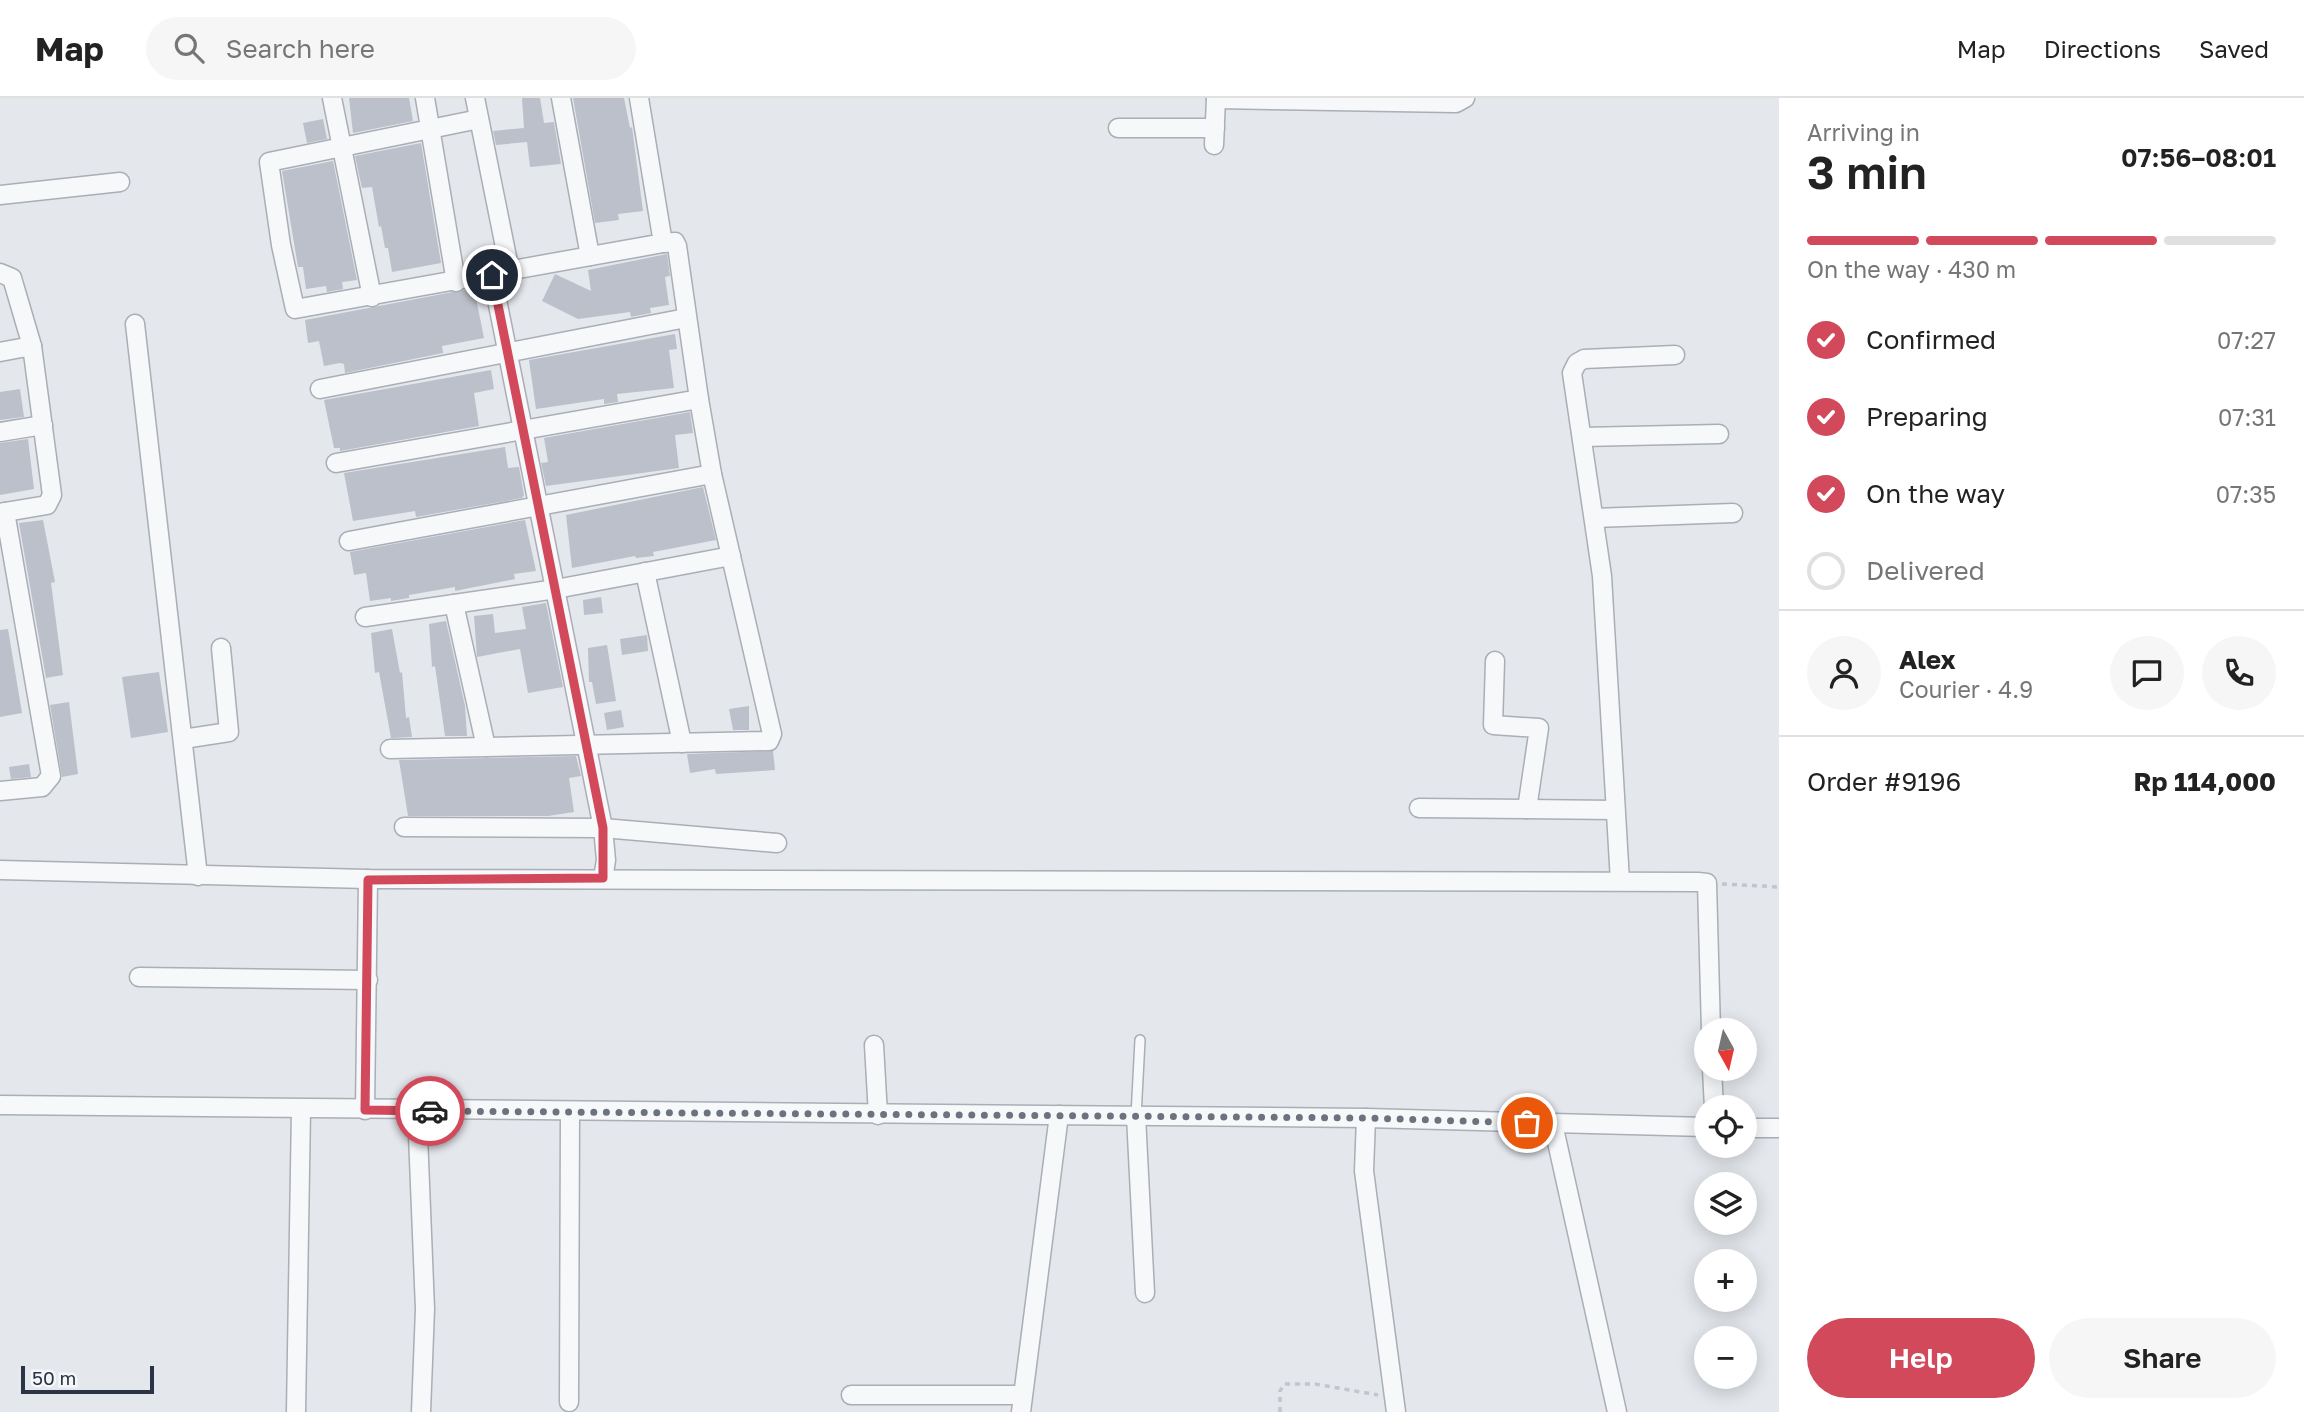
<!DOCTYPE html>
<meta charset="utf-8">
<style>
:root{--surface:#fff;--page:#f6f6f6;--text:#222;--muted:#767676;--line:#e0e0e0;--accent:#d1495b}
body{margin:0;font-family:"Golos Text",sans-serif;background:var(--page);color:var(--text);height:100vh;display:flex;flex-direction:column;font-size:26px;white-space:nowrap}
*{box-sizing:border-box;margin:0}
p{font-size:23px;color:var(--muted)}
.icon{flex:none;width:38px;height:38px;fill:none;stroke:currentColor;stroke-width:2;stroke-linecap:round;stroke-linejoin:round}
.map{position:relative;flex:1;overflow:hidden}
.sheet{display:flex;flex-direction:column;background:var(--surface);width:525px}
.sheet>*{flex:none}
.needle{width:46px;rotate:172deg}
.controls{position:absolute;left:1694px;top:920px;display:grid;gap:14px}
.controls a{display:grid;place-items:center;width:63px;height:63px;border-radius:50%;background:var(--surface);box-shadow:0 4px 18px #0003;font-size:35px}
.scale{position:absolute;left:21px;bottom:18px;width:133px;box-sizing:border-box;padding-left:7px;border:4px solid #2b3445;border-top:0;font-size:19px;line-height:24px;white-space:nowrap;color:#2b3445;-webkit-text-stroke:5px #f4f6f9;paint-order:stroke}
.pin{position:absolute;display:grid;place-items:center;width:60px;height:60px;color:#fff;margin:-30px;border:4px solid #fff;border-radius:50%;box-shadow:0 2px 7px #0007}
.courier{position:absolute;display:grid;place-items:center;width:70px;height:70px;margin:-35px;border:5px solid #d1495b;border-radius:50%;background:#fff;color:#222;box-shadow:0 2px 9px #0007}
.overview em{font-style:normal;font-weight:600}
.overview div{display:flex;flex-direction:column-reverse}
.overview{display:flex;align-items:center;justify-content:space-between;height:119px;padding:0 28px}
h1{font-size:46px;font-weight:600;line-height:52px}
.bar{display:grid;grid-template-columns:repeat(4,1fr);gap:10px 7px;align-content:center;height:84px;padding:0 28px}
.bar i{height:9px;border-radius:5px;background:var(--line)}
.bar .selected{background:var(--accent)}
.bar p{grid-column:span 4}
.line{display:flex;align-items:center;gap:18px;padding:0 28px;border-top:2px solid var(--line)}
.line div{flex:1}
.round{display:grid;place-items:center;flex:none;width:74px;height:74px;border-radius:37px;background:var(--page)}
ol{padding:0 28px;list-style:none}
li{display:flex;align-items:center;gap:21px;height:77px}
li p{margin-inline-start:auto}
li .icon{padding:7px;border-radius:50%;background:var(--accent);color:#fff;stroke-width:4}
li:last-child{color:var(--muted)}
li i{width:38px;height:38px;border:4px solid var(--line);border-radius:50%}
.primary-button{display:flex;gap:14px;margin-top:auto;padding:14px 28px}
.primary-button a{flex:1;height:80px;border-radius:42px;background:var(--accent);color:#fff;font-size:28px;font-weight:600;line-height:80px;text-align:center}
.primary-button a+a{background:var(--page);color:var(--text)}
header{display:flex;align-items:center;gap:42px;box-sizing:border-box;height:98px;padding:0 35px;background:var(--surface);border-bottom:2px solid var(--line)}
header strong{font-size:33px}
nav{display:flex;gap:38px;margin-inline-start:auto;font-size:24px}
.search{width:490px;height:63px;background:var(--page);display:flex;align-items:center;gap:18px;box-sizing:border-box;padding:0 24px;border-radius:38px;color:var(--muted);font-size:26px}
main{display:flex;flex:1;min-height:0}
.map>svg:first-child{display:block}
.building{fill:#bbc0ca}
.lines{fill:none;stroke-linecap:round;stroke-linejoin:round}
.lane-casing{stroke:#a9aeb7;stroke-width:12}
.street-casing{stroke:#a9aeb7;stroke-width:21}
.path{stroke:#c2c5cb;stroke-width:3.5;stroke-dasharray:5 5;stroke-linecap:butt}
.lane{stroke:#f7f8fa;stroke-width:9}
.street{stroke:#f7f8fa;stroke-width:18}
.done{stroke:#6c737f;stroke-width:7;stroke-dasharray:0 12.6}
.route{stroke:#d1495b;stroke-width:9}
</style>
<header>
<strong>Map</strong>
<div class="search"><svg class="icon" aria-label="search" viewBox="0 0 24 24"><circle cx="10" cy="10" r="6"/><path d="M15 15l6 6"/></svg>Search here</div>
<nav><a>Map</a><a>Directions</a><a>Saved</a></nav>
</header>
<main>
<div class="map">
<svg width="1779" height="1314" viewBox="0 0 1779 1314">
<rect width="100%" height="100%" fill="#e4e7ec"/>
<g class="building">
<path d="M349,0H409L413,23L353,35Z"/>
<path d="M522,0H540L544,25L554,24L561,66L530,69L527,44L496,47L493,33L524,30Z"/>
<path d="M573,0H624L630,30L632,29L643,113L618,116L619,122L595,125Z"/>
<path d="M323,21L327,41L307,45L303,25Z"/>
<path d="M421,45L441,165L392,174L388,150H385L381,128L379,129L372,89L362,90L355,58Z"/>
<path d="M333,63L357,182L342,184L343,191L327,194L326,188L306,191L303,169H298L282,73Z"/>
<path d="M667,156L670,178L665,179L669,207L650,210L651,215L631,219L630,214L578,221L542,203L555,176L591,193L588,172Z"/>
<path d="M474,190L484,240L442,248L443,255L345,275L344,266L340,265L324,268L319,243L308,245L305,222Z"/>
<path d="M675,236L677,251L669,252L674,290L617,296L618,304L604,306V301L536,311L529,262Z"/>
<path d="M491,272L494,291L474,295L479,328L340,353V350H334L324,302Z"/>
<path d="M20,291L24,319L0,322V294Z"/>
<path d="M690,314L693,335L675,337L679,370L546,388L541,365L548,364L544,340Z"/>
<path d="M28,341L34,391L0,397V345Z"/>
<path d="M505,349L508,370L519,369L524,397L522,400L416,419L415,413L353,423L344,375Z"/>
<path d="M703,389L716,442L653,454L654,458L636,460L635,458L572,470L566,417Z"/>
<path d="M43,422L55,484L51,485L63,577L46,580L19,425Z"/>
<path d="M525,422L536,473L514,476L515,481L455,493V489L409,497V500L391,503V500L370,503L366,475L354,477L350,454Z"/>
<path d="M601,499L603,515L584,517L583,502Z"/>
<path d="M546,505L563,589L528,595L520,551L477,559L474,518L493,516L495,535L526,531L522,509Z"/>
<path d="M446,523L465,608L467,638H445L435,568L432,569L429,526Z"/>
<path d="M8,531L22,615L0,619V532Z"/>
<path d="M392,531L400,575L402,574L406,620L409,619L412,639L391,640L379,574L375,575L371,535Z"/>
<path d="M647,537L648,553L622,557L620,541Z"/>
<path d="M607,547L616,603L596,606L592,584H589L588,550Z"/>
<path d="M159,574L168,634L131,640L122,579Z"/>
<path d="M69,604L78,676L62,679L50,607Z"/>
<path d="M749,608V632H733L729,611Z"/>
<path d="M621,612L624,629L607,632L604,615Z"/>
<path d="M773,653L775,672L716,676L715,671L690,675L687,656Z"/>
<path d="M576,658L581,678L569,680L574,714L548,718H408L399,662Z"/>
<path d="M29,666L31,679L11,681L9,669Z"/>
</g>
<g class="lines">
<defs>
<path id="lane" d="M1136,1018L1140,942"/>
<g id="street">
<path d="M332,0L372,199"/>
<path d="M425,0L456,184"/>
<path d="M475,0L510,174"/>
<path d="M561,0L590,158"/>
<path d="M1216,1L1456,5L1465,0"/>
<path d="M479,21L269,64L281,147L295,211L663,145L639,0"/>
<path d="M1118,30H1215"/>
<path d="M1214,47L1216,0"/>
<path d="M0,97L120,84"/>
<path d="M0,175L12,180L32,248"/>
<path d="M492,177L603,730L606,762L603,781"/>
<path d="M135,226L198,778"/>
<path d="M0,254L32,248L52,397L47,407L0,415"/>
<path d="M320,291L686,220"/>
<path d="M0,334L43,327"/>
<path d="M1582,339L1719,336"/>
<path d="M336,365L699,301L677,148L675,144L663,145"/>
<path d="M1594,420L1733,415"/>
<path d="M349,443L712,376L699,301"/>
<path d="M645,474L682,645"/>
<path d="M454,506L486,649"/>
<path d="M365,519L556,491L731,458"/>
<path d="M1495,563L1493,627L1539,630L1527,711"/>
<path d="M183,641L229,634L221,550"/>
<path d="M390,651L769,643L772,636L712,376"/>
<path d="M0,693L42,689L51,678L5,414"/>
<path d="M1419,710L1615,712"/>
<path d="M404,729L603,730L777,745"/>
<path d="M0,772L368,781L1698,784L1707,785L1711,933"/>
<path d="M1620,783L1602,478L1572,275L1577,265L1584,261L1675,257"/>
<path d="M139,879L368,882"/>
<path d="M874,947L878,1017"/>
<path d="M1712,971L1714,1010"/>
<path d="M0,1007L1366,1020L1706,1029"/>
<path d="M365,1012L368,781"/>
<path d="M417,1012L425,1211L421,1314"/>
<path d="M1136,1018L1145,1195"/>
<path d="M1366,1020L1364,1073L1396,1314"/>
<path d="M1553,1026L1617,1314"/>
<path d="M1745,1030H1779"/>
<path d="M851,1297H1022"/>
<path d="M569,1304L570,1014"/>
<path d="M296,1314L301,1011"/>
<path d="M1021,1314L1059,1017"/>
</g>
</defs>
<use href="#lane" class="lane-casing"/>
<use href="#street" class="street-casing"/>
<g class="path">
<path d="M1722,786L1779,789"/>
<path d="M1280,1314V1293L1284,1286H1315L1378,1297"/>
</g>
<use href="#lane" class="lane"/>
<use href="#street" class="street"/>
</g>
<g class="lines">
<path class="done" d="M430,1013L1366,1020L1527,1025"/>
<path class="route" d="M430,1013L365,1012L368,782L603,780V730L492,177"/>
</g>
</svg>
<div class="controls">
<a><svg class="needle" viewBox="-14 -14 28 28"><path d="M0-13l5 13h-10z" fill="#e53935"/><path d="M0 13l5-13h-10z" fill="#767676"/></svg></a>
<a><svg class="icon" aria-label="locate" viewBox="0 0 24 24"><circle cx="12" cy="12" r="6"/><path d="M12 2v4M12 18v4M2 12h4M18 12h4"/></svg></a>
<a><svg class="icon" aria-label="layers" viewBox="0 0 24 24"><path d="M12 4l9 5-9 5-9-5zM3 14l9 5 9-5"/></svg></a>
<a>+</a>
<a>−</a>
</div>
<div class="scale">50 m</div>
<div class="pin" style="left:1527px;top:1025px;background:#ea580c"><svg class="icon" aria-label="bag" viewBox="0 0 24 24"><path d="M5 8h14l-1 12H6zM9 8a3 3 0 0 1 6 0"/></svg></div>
<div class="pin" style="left:492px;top:177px;background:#1f2937"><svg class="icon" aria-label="home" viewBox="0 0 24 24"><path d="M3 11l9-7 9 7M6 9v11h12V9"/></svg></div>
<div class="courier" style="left:430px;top:1013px"><svg class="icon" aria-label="car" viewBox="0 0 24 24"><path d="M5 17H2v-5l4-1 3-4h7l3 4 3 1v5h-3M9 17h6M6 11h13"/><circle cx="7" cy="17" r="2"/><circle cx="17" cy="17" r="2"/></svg></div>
</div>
<section class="sheet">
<div class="overview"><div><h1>3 min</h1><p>Arriving in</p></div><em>07:56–08:01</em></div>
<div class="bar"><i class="selected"></i><i class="selected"></i><i class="selected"></i><i></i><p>On the way · 430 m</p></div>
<ol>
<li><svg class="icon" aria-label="check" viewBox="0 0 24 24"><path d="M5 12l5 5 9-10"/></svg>Confirmed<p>07:27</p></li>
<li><svg class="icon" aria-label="check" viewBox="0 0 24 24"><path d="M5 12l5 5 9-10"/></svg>Preparing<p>07:31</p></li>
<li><svg class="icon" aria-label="check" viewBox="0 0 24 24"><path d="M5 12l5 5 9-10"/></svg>On the way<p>07:35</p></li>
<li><i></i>Delivered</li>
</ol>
<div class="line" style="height:126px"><a class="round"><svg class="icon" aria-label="person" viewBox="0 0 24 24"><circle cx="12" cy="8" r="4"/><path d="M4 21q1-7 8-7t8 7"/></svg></a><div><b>Alex</b><p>Courier · 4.9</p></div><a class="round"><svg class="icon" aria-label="chat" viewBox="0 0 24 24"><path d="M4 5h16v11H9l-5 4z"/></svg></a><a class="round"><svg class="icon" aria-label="phone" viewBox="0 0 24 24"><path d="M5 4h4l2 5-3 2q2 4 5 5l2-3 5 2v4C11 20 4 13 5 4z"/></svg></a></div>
<div class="line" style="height:91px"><div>Order #9196</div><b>Rp 114,000</b></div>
<div class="primary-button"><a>Help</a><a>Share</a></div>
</section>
</main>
